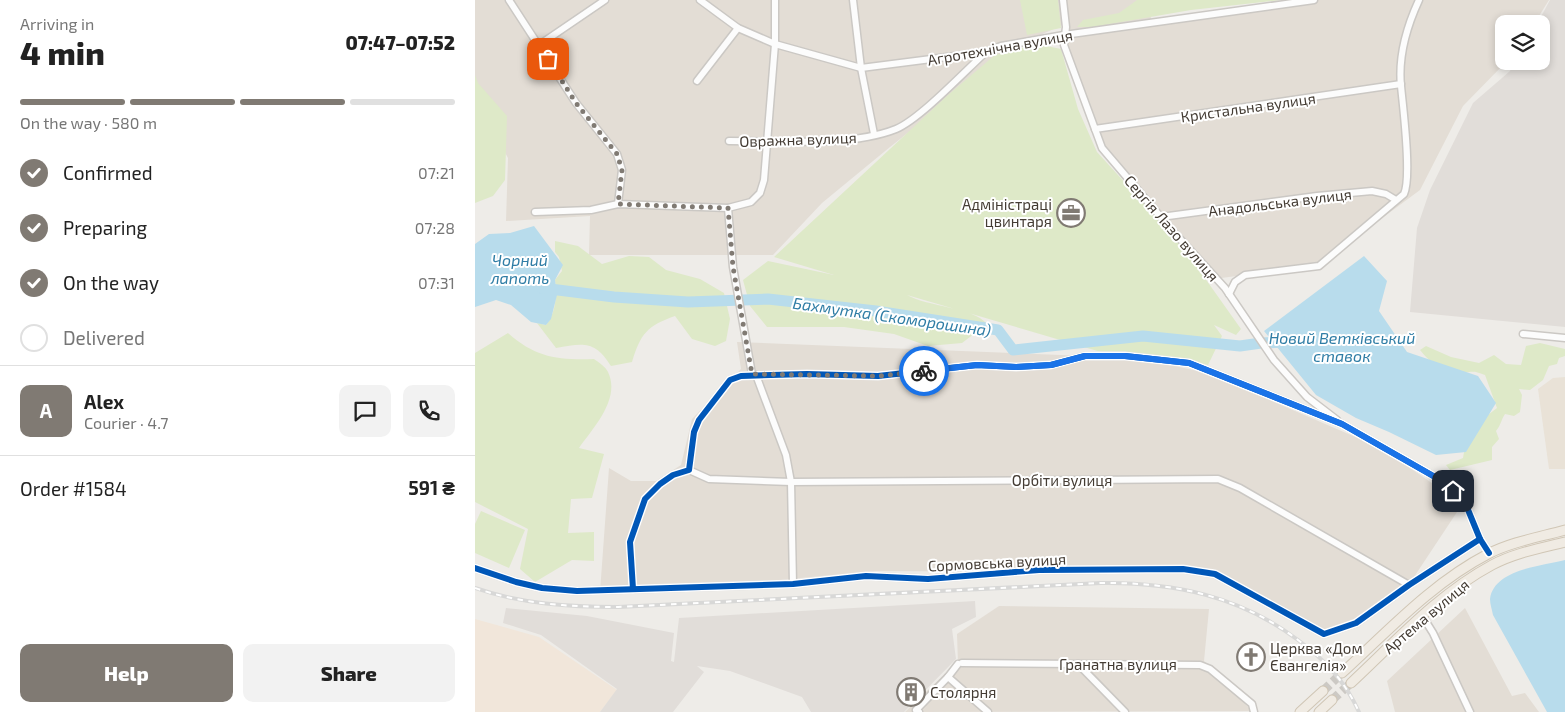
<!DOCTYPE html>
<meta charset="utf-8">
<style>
:root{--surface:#fff;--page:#f2f2f2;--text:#222;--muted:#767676;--line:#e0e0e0;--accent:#807a73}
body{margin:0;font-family:"Exo 2",sans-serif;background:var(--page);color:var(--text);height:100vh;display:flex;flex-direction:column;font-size:19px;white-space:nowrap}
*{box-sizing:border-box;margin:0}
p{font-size:16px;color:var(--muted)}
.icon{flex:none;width:28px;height:28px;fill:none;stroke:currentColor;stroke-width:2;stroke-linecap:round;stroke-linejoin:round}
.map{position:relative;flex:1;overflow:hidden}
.drawer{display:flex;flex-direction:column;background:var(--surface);width:475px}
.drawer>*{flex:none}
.buttons{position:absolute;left:1020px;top:15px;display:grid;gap:10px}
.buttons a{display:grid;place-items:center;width:55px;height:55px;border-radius:10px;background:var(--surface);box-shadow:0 2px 8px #0003;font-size:25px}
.pin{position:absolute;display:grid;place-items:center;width:42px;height:42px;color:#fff;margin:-21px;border-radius:10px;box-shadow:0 2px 8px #0006}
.courier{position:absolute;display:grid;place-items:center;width:50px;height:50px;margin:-25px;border:4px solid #1a73e8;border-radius:50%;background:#fff;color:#222;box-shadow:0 1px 6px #0007}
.head em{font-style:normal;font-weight:800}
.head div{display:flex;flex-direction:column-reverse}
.head{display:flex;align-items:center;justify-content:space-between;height:85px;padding:0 20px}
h1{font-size:32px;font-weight:800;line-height:38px}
.bar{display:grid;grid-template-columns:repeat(4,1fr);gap:8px 5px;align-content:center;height:60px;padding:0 20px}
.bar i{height:6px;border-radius:4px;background:var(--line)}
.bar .selected{background:var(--accent)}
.bar p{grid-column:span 4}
.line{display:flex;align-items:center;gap:12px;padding:0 20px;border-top:1px solid var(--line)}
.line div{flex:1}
.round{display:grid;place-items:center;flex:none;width:52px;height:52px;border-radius:10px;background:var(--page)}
ol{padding:0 20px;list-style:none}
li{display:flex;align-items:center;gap:15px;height:55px}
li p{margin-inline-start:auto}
li .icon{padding:5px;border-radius:50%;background:var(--accent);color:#fff;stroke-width:4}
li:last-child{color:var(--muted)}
li i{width:28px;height:28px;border:2px solid var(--line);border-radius:50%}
.button{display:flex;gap:10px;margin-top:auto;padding:10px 20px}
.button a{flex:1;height:58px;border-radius:10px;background:var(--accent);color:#fff;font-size:20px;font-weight:800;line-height:58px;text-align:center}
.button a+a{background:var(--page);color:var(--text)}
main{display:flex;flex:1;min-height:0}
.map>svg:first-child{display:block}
.residential{fill:#e3ddd5}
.commercial{fill:#f1e6da}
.industrial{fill:#e1ddd9}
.education{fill:#e9e2d7}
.green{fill:#dee9c8}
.water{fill:#b8dcec}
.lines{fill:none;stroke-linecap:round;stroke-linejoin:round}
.river{stroke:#b8dcec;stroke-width:11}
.major-tunnel{stroke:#ccc9c4;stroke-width:9;stroke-dasharray:9 4.5;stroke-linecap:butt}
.minor-casing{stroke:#cbc8c4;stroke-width:9}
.major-casing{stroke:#d0c6b5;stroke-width:11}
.minor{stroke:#fcfcfc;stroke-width:6}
.major{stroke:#f0ebe3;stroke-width:9}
.rail-casing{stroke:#d8d8d7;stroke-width:4}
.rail{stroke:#fff;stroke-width:2;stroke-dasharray:5.5;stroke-linecap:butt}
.cycleway-casing{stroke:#fff;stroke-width:9}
.cycleway{stroke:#0057b8;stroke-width:6}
.done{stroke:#807a73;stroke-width:5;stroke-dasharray:0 9}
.route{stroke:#1a73e8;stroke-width:6}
.labels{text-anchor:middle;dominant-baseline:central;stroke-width:4;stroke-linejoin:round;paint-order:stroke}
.street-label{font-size:15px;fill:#443c34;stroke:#fff}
.poi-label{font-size:15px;fill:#443c34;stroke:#fff;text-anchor:start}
.water-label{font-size:16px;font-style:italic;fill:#2f7da5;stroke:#fff}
</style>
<main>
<section class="drawer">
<div class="head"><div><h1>4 min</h1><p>Arriving in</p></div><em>07:47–07:52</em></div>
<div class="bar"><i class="selected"></i><i class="selected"></i><i class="selected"></i><i></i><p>On the way · 580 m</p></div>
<ol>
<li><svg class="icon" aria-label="check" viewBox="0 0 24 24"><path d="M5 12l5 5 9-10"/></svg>Confirmed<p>07:21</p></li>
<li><svg class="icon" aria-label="check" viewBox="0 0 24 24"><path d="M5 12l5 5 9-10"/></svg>Preparing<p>07:28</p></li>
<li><svg class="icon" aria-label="check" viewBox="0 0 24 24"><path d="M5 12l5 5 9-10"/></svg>On the way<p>07:31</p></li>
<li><i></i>Delivered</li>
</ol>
<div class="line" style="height:90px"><b class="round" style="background:var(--accent);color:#fff">A</b><div><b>Alex</b><p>Courier · 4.7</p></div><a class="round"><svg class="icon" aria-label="chat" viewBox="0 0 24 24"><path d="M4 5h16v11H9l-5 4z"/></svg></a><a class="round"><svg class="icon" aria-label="phone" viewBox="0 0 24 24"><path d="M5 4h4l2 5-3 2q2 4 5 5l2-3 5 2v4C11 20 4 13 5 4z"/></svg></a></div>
<div class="line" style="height:65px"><div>Order #1584</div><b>591 ₴</b></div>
<div class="button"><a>Help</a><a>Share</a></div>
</section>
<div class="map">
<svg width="1090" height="712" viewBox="0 0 1090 712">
<rect width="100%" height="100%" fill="#eeece8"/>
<g class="residential">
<path d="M0,0H671L677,22L827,0H1074L1059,24H1029V61H1032L988,106L945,190L844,265L739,279L637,157L617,124L587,25L544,45L415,147L347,203L298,255H114L115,216L31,221L33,158L0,97Z"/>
<path d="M262,342L663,358L732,373L906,448L983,501L984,509L939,577L879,620L851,630L735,573L399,571L262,584L125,592L134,468L156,481H181L206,465L217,419L266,369Z"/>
<path d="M524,606L734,609L729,661L777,711L430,712L477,667L483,664L482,634Z"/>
<path d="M990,608L1037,696L1050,693L1064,712H920L912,681Z"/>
</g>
<path class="commercial" d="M0,619L64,637L142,690L125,712H0Z"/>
<g class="industrial">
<path d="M1075,0H1090V327L935,312L942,228L955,190L998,103L1035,71L1040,61H1066V24H1062Z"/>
<path d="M500,601L501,617L477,629L481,659L429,712H336L327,697L255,671L222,666L229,672L198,712H125L142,689L66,635L28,623L31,608L112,616L199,633L196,661L199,662L204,618Z"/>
</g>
<path class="education" d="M1090,377V469H1074L1063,389L1078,378Z"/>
<g class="green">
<path d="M545,0H583L586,28L552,35Z"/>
<path d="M662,0H807L716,10L617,27H602L608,20L644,13Z"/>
<path d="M562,44L586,49L603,109L622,152L705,243L766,329L761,335L739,325L747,336L733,365L667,354L626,352L432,295C453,307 498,307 512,324L487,343L453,346L419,334L369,327H292L275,306L268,280L293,261L359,275L299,257L473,95L520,55Z"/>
<path d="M0,75L3,83L32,116L30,180L18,196L0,203Z"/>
<path d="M80,241L103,246L127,264L154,256L174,257L191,270L225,279L249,293L255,319L251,341L240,346L217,339L200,316C172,326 166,333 157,362L136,366C120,340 108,343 81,348L62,323L71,325C81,313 82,295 80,280L87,271L84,257L80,252Z"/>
<path d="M33,333C61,358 83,360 119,359C123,362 131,367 133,372C146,399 118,428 104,448L129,454L117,498L96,499L93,533L119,532V561L97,560L60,582L45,569L53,529L0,502V353Z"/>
<path d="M1065,343L1090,349V356L1084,358L1082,364L1074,366L1068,380L1055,390L1044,389L1047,395L1045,412L1039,416L1030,414C1026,420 1026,425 1021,431L1024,439L1017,447V460L975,470L971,465L988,458C992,435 1004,421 1022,408L1010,375C996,369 995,373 982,373C967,373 954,361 945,350L951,346L976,357L1004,363L1019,355L1031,364L1046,365L1051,346Z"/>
<path d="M6,511L50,530L34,568L0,553V524Z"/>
</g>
<g class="water">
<path d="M59,226L88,265L80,280L82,295L76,319L71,325L56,322L36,305L21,300L0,307V244L14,234L35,233Z"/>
<path d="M889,256L912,281L904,311L932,352L1003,376L1021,403L991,452L961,455L914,432L881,418L841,395L789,331Z"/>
<path d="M1090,560V712H1072L1018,615C1017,610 1015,604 1015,599C1019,569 1067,566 1090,560Z"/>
</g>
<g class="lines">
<path class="river" d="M67,288L139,297L213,302L293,299L401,311L523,330L538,350L668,336L765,346L786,343L812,342"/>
<g class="major-tunnel">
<path d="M848,691L867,673"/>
<path d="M857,700L876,683"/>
</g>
<defs>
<g id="minor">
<path d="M34,0L101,103L142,154L147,170L143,204"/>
<path d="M225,0L263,28L300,44L386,68L511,52L526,46L589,35L839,0"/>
<path d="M378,0L386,68L399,134"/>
<path d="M588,0L591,27L589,45L627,148L696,229L750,288L799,360L832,397L862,420"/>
<path d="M64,45L130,0"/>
<path d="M222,81L263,28"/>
<path d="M620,129L926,84"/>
<path d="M254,141C303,141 376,147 421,129C445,119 489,72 510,53"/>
<path d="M253,208L258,267L277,374"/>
<path d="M60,212L116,210L143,204L253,208L276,202L285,193L289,180L300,44V0"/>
<path d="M686,217L842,196L897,191L911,194L921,200"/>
<path d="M754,294L760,282L770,275L844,266L929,194C937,177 928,107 926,86C923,56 932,26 944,0"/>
<path d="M1048,334L1090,338"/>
<path d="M281,375L311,455L316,482L318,584"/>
<path d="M214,470L234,479L316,482L743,479L765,488L934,585"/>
<path d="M0,568L41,582L67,588L102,591L318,584L391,576L453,579L564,570L708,569L740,574L849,634L881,623L934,585L1005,539"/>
<path d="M158,589L155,542L170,499L185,484L198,475L214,470L219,432L224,420L255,380L266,376L332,374L403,376L502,365L541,367L576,365L610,356H650L714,363L867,424L967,481L989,500L1005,539L1014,553"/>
<path d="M948,617L958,633L995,712"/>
<path d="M487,663L725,665L735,669L777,704L779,712"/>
<path d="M483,664L473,677L513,712"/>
<path d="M603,664L650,712"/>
<path d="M444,712L441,710L473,677"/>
</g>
<g id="major">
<path d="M867,673C913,631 957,583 1013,554C1036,542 1065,537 1090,530"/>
<path d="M876,683C920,642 963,594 1017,565C1039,553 1066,548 1090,542"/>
<path d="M825,712L848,691"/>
<path d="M844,712L857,700"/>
</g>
</defs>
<use href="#minor" class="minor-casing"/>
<use href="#major" class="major-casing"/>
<use href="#minor" class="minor"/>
<use href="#major" class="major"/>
<defs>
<path id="rail" d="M0,588C46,604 95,607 143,607L626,583C698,582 765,596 823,640C850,660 870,681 884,712"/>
</defs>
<use href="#rail" class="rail-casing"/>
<use href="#rail" class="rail"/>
<defs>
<g id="cycleway">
<path d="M0,568L41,582L67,588L102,591L318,584L391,576L453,579L564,570L708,569L740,574L849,634L881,623L934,585L1005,539"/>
<path d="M158,589L155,542L170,499L185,484L198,475L214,470L219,432L224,420L255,380L266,376L332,374L403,376L502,365L541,367L576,365L610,356H650L714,363L867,424L967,481L989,500L1005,539L1014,553"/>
</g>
</defs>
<use href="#cycleway" class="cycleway-casing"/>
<use href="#cycleway" class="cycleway"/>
</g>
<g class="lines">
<path class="done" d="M73,59L101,103L142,154L147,170L143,204L253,208L258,267L277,374L403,376L449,371"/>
<path class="route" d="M449,371L502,365L541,367L576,365L610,356H650L714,363L867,424L967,481L978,491"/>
</g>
<defs>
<symbol id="office-ring" viewBox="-11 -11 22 22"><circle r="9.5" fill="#fff" stroke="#807a73" stroke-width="1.5"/><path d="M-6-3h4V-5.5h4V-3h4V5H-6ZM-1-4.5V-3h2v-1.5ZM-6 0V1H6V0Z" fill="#807a73"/></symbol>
<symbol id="church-ring" viewBox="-11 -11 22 22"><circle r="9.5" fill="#fff" stroke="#807a73" stroke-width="1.5"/><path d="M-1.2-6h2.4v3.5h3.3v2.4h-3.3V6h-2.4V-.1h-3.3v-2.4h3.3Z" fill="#807a73"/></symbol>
<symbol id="building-ring" viewBox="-11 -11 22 22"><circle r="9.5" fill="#fff" stroke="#807a73" stroke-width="1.5"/><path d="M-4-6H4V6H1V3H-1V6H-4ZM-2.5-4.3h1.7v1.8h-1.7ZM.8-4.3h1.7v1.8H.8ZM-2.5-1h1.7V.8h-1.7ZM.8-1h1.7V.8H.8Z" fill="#807a73"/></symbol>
</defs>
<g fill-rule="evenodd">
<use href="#office-ring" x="580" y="197" width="32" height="32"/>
<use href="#church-ring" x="760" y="641" width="32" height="32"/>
<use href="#building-ring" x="420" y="676" width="32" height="32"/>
</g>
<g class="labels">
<g class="street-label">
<text transform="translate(525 47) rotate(-10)">Агротехнічна вулиця</text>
<text transform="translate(773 107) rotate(-8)">Кристальна вулиця</text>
<text transform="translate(323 139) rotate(-2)">Овражна вулиця</text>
<text transform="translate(805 202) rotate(-7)">Анадольська вулиця</text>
<text transform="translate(697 228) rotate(49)">Сергія Лазо вулиця</text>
<text x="587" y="480">Орбіти вулиця</text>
<text transform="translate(522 562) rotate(-3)">Сормовська вулиця</text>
<text transform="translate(951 616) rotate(-40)">Артема вулиця</text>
<text x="643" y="664">Гранатна вулиця</text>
</g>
<g class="poi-label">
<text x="577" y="204" text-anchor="end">Адміністраці<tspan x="577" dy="17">цвинтаря</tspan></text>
<text x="795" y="648">Церква «Дом<tspan x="795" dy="17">Євангелія»</tspan></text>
<text x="455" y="692">Столярня</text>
</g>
<g class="water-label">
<text x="45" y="259">Чорний<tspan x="45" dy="18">лапоть</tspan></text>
<text transform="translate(417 316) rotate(8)">Бахмутка (Скоморошина)</text>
<text x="867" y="337">Новий Ветківський<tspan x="867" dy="18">ставок</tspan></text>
</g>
</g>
</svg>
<div class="buttons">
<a><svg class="icon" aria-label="layers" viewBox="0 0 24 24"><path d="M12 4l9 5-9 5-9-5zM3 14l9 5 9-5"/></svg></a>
</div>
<div class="pin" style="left:73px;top:59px;background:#ea580c"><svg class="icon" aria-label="bag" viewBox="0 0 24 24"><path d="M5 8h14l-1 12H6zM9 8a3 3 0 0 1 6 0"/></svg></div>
<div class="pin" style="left:978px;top:491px;background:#1f2937"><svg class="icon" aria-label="home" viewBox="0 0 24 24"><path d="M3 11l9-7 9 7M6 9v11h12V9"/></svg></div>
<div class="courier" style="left:449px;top:371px"><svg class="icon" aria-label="bike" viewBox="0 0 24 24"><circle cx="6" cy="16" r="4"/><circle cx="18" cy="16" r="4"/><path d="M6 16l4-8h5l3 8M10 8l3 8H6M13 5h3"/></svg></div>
</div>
</main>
